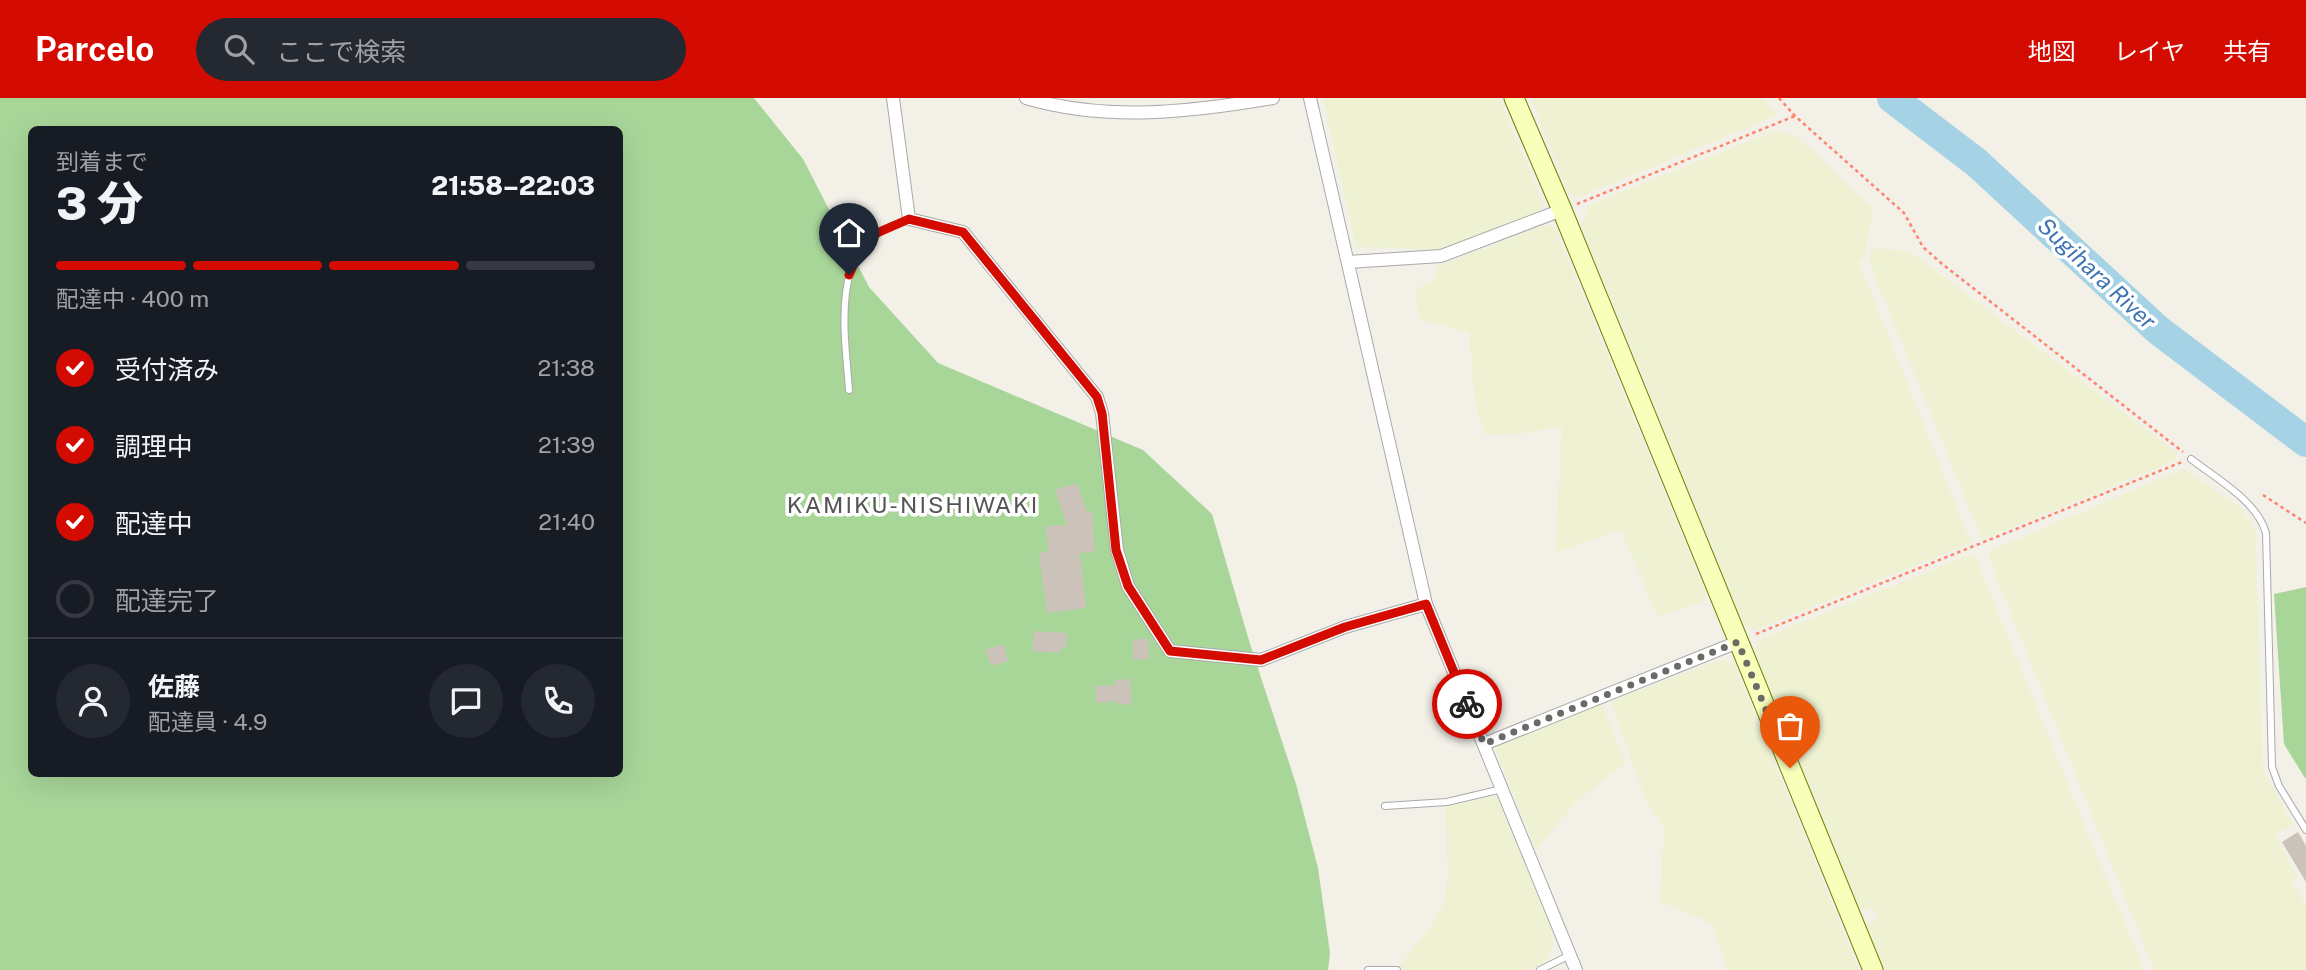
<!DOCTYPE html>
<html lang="ja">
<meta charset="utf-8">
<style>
:root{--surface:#171b24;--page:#242831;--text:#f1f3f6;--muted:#9ea1a6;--line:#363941;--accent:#d40b00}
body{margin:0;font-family:"Public Sans","Noto Sans JP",sans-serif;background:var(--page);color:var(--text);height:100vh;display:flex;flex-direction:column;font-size:26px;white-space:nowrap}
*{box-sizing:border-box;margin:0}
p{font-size:23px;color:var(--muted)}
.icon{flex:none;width:38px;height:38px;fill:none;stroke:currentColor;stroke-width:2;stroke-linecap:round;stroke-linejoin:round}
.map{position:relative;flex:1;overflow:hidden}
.drawer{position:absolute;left:28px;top:28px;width:595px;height:651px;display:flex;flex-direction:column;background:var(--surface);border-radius:10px;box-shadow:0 7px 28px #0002}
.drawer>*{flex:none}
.pin{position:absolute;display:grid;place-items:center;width:60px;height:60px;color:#fff;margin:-72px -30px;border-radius:50% 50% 50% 0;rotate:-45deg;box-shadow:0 0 7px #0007}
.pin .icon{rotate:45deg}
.courier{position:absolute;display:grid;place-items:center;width:70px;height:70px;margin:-35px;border:5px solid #d40b00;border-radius:50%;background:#fff;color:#222;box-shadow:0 2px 9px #0007}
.overview em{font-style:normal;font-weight:800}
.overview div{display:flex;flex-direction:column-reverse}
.overview{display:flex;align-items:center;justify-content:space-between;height:119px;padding:0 28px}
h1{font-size:46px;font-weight:800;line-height:52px}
.bar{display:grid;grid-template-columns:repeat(4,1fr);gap:10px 7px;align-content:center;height:84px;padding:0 28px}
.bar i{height:9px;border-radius:5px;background:var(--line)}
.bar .on{background:var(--accent)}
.bar p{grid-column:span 4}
.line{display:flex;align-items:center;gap:18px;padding:0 28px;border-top:2px solid var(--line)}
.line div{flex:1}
.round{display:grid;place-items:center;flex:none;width:74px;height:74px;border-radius:37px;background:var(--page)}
ol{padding:0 28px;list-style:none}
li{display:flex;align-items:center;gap:21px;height:77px}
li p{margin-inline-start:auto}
li .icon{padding:7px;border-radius:50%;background:var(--accent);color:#fff;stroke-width:4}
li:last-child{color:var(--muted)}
li i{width:38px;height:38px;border:4px solid var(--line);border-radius:50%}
header{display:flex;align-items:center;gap:42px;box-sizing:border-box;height:98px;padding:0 35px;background:var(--accent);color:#fff}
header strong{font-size:33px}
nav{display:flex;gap:38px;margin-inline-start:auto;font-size:24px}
.search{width:490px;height:63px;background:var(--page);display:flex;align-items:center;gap:18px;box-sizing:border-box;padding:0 24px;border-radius:38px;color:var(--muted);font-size:26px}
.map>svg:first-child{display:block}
.farmland{fill:#eef2d2}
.forest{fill:#a8d699;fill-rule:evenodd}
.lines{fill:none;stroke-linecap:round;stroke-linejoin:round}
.river{stroke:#a5d2e4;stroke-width:30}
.building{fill:#cbc3ba}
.lane-casing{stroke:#a9a9a9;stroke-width:8}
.street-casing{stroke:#a9a9a9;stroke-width:14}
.secondary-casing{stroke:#6d8200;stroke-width:21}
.path{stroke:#ff836d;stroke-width:2.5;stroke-dasharray:3.5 3.5;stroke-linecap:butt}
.lane{stroke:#fff;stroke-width:6}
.street{stroke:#fff;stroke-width:12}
.secondary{stroke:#f8ffba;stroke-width:19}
.done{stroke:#6b6a67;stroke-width:7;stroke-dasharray:0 12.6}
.route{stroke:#d40b00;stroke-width:9}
.labels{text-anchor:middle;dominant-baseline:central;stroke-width:7;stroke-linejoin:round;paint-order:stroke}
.water-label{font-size:23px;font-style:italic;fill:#4075b3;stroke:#fff}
.neighbourhood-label{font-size:23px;letter-spacing:2px;fill:#555;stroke:#fff}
</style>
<header>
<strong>Parcelo</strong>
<div class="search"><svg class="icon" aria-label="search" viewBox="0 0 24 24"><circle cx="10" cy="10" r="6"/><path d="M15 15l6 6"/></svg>ここで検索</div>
<nav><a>地図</a><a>レイヤ</a><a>共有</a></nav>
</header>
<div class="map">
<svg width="2306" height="872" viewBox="0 0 2306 872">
<rect width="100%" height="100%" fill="#f3f0e8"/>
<g class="farmland">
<path d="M1323,0H1499L1544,107L1533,118L1447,152L1356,149Z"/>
<path d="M1531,0H1761L1778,17L1579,99L1568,95Z"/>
<path d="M1775,33L1798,39L1873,111L1864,160L1859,164L1971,445L1754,532L1743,526L1581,128L1589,107Z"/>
<path d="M1542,128H1550L1555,131L1706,495L1703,505L1657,518L1621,432L1555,455L1562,328L1528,335L1485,337L1475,304L1469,235L1418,221L1416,191L1436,181V169Z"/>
<path d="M1872,150L1909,153L2177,355L2174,363L1982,442L1869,164Z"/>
<path d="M2183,371L2241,410L2255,432L2263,672L2293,727L2275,738L2298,780L2292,784L2306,808V872H2154L1989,461L1992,452Z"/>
<path d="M1974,455V456L2144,872H1883L1865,827L1878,821L1872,808L1860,813L1756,559L1755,551L1763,540Z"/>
<path d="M1719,562L1733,564L1859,872H1728L1711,825L1660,804L1664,730L1647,706L1611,603Z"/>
<path d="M1601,605L1626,665L1575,705L1536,752L1494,648Z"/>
<path d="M1496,698L1550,826L1553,840L1549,859L1539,868L1528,872H1407L1399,868L1427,833L1445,804L1447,780L1446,709Z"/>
</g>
<g class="forest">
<path d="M0,0H754L803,61L869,189L938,265L1143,352L1212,416L1250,546L1296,686L1318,770L1330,855L1328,872H0ZM32,32H620V676H32Z"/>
<path d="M2306,489V680H2305L2284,646L2274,496Z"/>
</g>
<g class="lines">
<path class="river" d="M1892,0L1977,65L2158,232L2306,344"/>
</g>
<g class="building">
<path d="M1077,385L1087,414L1092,413L1095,454L1080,455L1086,510L1047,515L1039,455L1048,454L1046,428L1067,427L1055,392Z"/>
<path d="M1034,533L1067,535L1066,550L1061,549V555L1032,553Z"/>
<path d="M1133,541H1148L1149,561L1133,562Z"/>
<path d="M1003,546L1008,563L991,568L985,552Z"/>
<path d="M1130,581L1132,606L1117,607V603L1096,605L1095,588L1116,587L1115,582Z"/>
<path d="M2298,734L2306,748V784L2282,744Z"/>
</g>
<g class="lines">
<defs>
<g id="lane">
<path d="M849,292C846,246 831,163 879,134C888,129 899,126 909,121"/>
<path d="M2191,361C2217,381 2257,403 2266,435L2272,669L2279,688L2306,732"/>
<path d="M1385,708L1447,704L1502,691"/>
<path d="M1368,872H1397"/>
<path d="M1540,872L1570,857"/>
</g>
<g id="street">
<path d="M893,0L909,121L963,134L1097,299L1102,315L1117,452L1128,488L1170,553L1261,562L1345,529L1426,506"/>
<path d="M1026,0C1107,24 1191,14 1273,0"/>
<path d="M1310,0L1426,506L1576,872"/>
<path d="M1348,164L1441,158L1562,112"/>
<path d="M1484,646L1738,544"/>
</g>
<path id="secondary" d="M1514,0L1562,112L1873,872"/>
</defs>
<use href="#lane" class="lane-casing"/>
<use href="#street" class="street-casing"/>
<use href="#secondary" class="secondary-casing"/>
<g class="path">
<path d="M1779,0L1795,18L1904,115L1923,149L1941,165L2183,354"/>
<path d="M1577,106L1795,18"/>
<path d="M2263,397L2306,425"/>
<path d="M1756,536L2182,364"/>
</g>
<use href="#lane" class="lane"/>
<use href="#street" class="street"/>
<use href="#secondary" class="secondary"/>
</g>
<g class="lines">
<path class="done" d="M1467,606L1484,646L1738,544L1790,670"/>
<path class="route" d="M849,177L860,152L877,135L909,121L963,134L1097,299L1102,315L1116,452L1128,488L1170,553L1261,562L1345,529L1426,506L1467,606"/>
</g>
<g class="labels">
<g class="water-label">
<text transform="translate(2097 175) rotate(43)">Sugihara River</text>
</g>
<g class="neighbourhood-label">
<text x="913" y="406">KAMIKU-NISHIWAKI</text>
</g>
</g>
</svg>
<div class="pin" style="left:1790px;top:670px;background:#ea580c"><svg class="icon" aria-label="bag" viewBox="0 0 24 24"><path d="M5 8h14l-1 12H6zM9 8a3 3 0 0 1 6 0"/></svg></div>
<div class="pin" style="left:849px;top:177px;background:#1f2937"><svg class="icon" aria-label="home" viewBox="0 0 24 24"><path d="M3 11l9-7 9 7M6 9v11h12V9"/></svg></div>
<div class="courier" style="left:1467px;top:606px"><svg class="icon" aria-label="bike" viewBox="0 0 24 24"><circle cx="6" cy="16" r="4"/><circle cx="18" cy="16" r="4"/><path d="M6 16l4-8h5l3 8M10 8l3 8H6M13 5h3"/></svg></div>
<section class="drawer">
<div class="overview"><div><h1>3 分</h1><p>到着まで</p></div><em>21:58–22:03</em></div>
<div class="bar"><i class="on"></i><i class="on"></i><i class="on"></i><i></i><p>配達中 · 400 m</p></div>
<ol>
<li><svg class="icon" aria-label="check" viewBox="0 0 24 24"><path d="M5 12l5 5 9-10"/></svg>受付済み<p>21:38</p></li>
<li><svg class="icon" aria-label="check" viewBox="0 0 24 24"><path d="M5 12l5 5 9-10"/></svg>調理中<p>21:39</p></li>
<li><svg class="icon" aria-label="check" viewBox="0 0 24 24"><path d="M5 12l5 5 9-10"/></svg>配達中<p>21:40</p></li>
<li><i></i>配達完了</li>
</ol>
<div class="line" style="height:126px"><a class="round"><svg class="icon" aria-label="person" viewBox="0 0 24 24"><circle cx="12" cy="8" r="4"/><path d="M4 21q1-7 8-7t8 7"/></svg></a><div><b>佐藤</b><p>配達員 · 4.9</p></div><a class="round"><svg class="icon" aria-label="chat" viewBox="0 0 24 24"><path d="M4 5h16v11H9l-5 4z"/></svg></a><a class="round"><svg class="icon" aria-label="phone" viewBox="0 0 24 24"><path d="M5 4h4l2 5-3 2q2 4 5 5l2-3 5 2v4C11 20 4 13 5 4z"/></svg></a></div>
</section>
</div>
